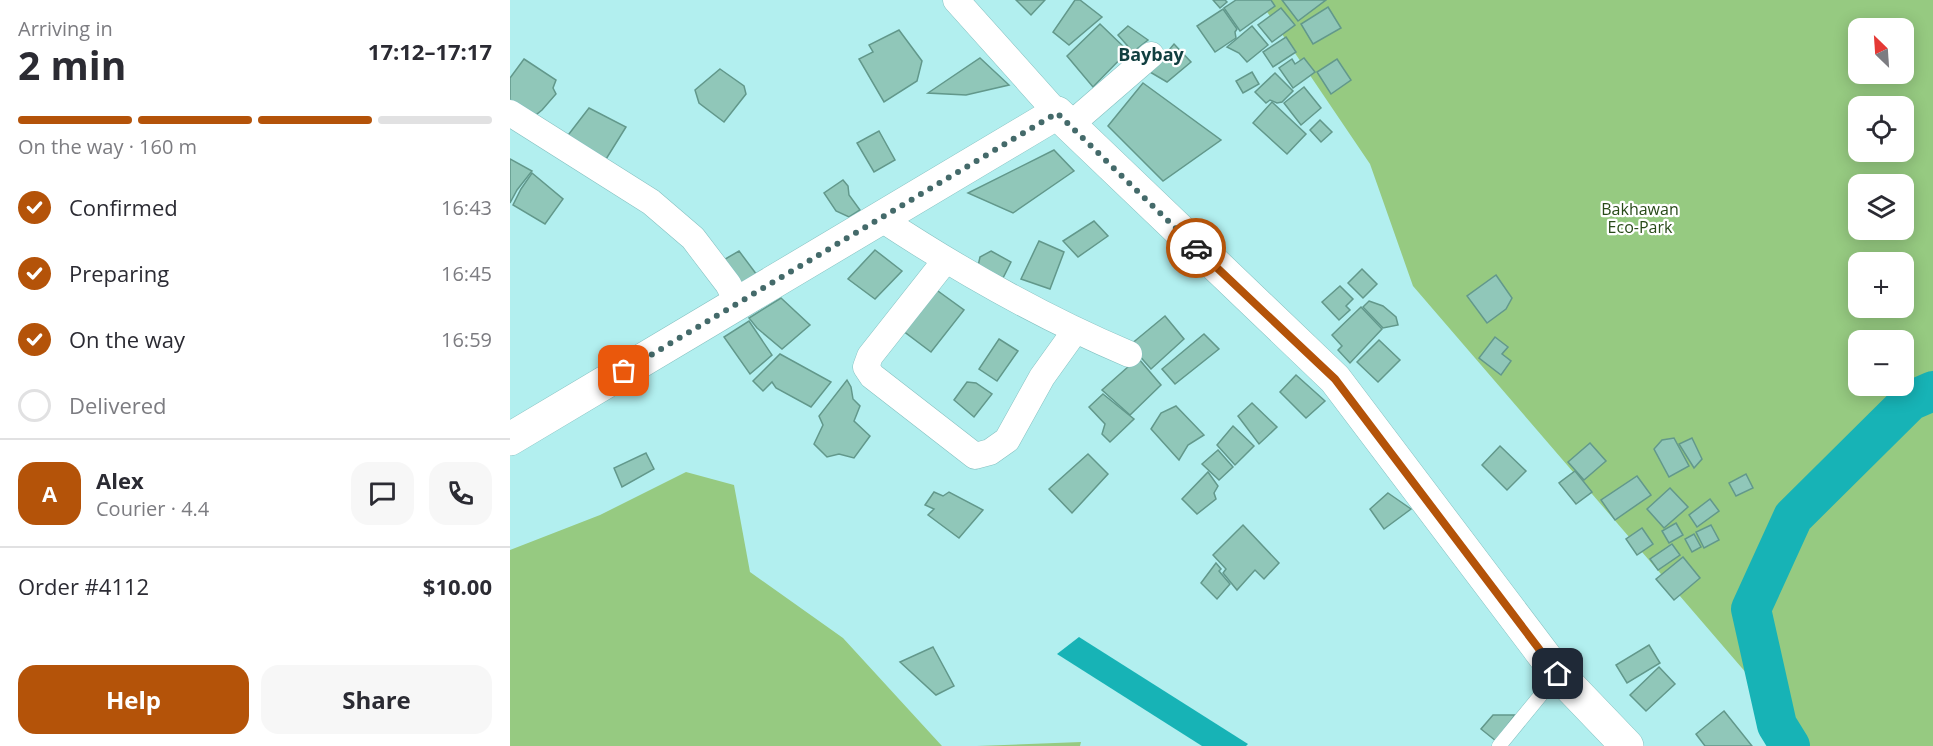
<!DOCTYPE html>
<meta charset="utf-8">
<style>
:root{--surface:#fff;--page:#f7f7f7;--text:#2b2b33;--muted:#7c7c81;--line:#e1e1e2;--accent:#b45309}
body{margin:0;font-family:"Open Sans",sans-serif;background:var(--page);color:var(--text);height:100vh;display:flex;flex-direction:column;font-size:22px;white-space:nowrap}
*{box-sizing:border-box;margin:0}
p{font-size:20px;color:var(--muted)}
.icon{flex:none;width:33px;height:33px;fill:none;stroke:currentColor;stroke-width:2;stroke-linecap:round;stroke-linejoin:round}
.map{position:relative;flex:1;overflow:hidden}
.sheet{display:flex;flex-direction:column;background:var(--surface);width:510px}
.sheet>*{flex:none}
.needle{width:39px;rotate:335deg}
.buttons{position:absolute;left:1338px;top:18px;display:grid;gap:12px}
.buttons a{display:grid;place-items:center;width:66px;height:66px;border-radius:12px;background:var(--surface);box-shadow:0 3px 15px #0003;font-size:30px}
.pin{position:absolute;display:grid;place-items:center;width:51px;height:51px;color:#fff;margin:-26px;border-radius:12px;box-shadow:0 3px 9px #0006}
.courier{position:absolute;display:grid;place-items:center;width:60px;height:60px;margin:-30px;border:4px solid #b45309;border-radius:50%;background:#fff;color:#222;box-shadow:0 2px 8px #0007}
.overview em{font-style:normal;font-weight:700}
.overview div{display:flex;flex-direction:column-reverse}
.overview{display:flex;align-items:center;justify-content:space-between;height:102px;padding:0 18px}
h1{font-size:39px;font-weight:700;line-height:45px}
.bar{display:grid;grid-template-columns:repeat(4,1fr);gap:9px 6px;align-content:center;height:72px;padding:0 18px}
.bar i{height:8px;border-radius:4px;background:var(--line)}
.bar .on{background:var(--accent)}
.bar p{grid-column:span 4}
.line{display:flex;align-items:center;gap:15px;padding:0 18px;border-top:2px solid var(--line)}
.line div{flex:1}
.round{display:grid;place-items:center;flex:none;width:63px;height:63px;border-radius:18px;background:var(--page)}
ol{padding:0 18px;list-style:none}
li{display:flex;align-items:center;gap:18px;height:66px}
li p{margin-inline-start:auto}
li .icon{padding:6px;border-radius:50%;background:var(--accent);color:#fff;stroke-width:4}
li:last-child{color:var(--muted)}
li i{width:33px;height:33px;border:3px solid var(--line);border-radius:50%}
.action{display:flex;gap:12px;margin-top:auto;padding:12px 18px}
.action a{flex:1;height:69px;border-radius:18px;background:var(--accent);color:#fff;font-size:24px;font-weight:700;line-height:69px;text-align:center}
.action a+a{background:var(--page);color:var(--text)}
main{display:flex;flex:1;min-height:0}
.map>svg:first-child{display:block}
.green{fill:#96ca81;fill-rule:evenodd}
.water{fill:#17b3b6}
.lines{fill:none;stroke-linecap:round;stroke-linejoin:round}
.river{stroke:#17b3b6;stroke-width:40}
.building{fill:#90c7b9;stroke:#62988b;stroke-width:1.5}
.service-casing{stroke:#85c1c1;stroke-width:15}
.minor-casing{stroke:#85c1c1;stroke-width:27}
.tertiary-casing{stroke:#85c1c1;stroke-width:34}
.service{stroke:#fff;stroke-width:14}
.minor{stroke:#fff;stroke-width:26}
.tertiary{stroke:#fff;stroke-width:33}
.done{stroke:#446a6a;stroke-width:6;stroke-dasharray:0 10.8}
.route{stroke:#b45309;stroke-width:8}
.labels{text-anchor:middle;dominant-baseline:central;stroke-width:4.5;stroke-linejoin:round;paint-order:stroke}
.park-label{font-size:16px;fill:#284a18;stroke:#fff}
.neighbourhood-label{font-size:18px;font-weight:bold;fill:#113f40;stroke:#fff}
</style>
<main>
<section class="sheet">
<div class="overview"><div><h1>2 min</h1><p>Arriving in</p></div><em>17:12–17:17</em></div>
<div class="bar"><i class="on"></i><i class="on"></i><i class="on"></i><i></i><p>On the way · 160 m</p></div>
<ol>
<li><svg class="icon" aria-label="check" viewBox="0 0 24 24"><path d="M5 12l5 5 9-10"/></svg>Confirmed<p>16:43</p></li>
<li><svg class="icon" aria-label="check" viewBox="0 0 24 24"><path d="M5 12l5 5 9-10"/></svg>Preparing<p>16:45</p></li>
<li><svg class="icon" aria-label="check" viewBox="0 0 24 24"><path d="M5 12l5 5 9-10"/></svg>On the way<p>16:59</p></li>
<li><i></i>Delivered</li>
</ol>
<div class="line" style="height:108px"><b class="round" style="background:var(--accent);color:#fff">A</b><div><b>Alex</b><p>Courier · 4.4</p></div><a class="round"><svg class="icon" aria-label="chat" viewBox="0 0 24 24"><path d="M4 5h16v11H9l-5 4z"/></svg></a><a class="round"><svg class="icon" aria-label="phone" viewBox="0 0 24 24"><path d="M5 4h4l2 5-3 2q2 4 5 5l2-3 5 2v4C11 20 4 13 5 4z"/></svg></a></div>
<div class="line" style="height:78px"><div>Order #4112</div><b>$10.00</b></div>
<div class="action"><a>Help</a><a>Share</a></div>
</section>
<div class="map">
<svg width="1423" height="746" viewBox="0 0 1423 746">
<rect width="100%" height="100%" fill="#b2efef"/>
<g class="green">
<path d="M749,0H1423V746H1299L903,286L860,164ZM1348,28H1394V74H1348ZM1348,106H1394V152H1348ZM1348,184H1394V230H1348ZM1348,262H1394V308H1348ZM1348,340H1394V386H1348Z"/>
<path d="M176,472L224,485L240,572L333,638L432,746H0V550L90,515Z"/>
<path d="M571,742L570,746H467Z"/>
</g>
<path class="water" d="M569,637L738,744L736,746H692L547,654Z"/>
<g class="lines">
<path class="river" d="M1280,746L1267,725L1241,609L1283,517L1400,401L1423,391"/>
</g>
<g class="building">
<path d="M506,0H535L521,15Z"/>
<path d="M565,0H570L592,17L559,45L543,32Z"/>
<path d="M703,0H715L717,2L710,8Z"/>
<path d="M726,0H761L765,6L730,31L714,8Z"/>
<path d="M772,0H816L788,21Z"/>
<path d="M818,7L831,28L803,44L791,24Z"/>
<path d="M771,8L785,25L762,42L748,25Z"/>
<path d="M713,9L727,29L725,32L726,38L705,52L687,26Z"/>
<path d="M590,24L618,51L583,87L557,56Z"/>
<path d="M618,26L638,40L623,52L608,35Z"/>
<path d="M742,26L758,45L737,62L729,53L717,47Z"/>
<path d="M389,30L412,61L407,81L374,102L349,59L363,52L359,45Z"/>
<path d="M776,37L786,52L763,67L753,52Z"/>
<path d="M664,44L681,62L657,82L640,72Z"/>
<path d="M470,58L499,85L456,95L418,93Z"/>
<path d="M794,58L805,72L783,88L769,68L782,59L785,64Z"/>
<path d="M14,59L46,80L43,88L46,94L32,110L22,118L0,107V78Z"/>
<path d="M827,59L841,80L821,94L807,72Z"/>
<path d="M210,69L234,86L236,94L214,122L189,103L185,90Z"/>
<path d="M742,72L749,84L733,93L726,81Z"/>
<path d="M765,73L783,91L772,102L767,103L760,100L756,103L745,92Z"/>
<path d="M633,83L711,140L653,181L598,126Z"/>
<path d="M794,87L811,108L791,125L774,103Z"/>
<path d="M762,102L796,134L777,154L743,123Z"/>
<path d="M79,108L116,127L93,164L52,143Z"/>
<path d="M810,120L822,132L811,142L800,130Z"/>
<path d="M369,131L385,160L364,172L347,143Z"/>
<path d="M544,150L564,171L503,213L458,193Z"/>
<path d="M0,159L22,171L7,190L0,203Z"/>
<path d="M22,173L53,199L35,224L3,205L11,189Z"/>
<path d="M333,180L338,186L339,195L350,210L339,217L326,211L314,193Z"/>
<path d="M584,221L598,236L568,257L553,241Z"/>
<path d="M529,241L554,252L540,289L511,279Z"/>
<path d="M365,250L392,271L365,299L338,279Z"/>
<path d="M229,251L247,275L222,288L205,265Z"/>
<path d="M481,251L501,262L493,278L468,266L470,257Z"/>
<path d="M852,269L867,284L853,298L838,283Z"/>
<path d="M986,275L1002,298L996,309L977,323L957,296Z"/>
<path d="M421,286L454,310L421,352L388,327Z"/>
<path d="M830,286L843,299L836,306L840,310L829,320L812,302Z"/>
<path d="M271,298L300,325L272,349L247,328L239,318Z"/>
<path d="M859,301L873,306L886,317L888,325L873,328L853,307Z"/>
<path d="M851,307L872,329L840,363L828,350L832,346L822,335Z"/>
<path d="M655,316L674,339L641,369L620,345Z"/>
<path d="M239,321L262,355L240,374L214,337Z"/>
<path d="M694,334L709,349L665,384L652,369Z"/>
<path d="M985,337L998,347L992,354L1001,361L991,375L969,358Z"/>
<path d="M489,339L508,351L487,381L469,369Z"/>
<path d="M869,340L890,360L868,382L847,362Z"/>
<path d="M270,354L321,382L301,407L266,388L262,382L253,391L243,381Z"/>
<path d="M628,358L651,385L620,415L592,390Z"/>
<path d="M786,375L815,401L796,418L770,392Z"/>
<path d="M337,380L341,387L343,399L350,406L344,421L360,436L344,458L329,454L317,457L304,444L313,425L309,416Z"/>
<path d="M457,382L466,383L482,394L464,417L444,400Z"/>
<path d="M593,394L624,419L600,442L592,434L595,424L579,407Z"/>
<path d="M742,403L767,427L749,444L728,416Z"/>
<path d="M666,406L694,435L678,445L669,460L641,429L651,413Z"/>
<path d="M723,426L744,446L725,465L707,445Z"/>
<path d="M1164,438L1179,466L1159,477L1144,449L1152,440Z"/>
<path d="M1182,438L1192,459L1184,468L1169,444Z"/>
<path d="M1080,443L1096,461L1074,480L1058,462Z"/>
<path d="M990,446L1016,471L997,490L972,465Z"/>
<path d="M708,450L723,467L709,480L692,464Z"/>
<path d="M136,453L144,469L112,487L104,468Z"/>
<path d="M578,454L598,474L562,513L539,489Z"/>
<path d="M1065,471L1082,492L1066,504L1049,483Z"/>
<path d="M698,472L708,486L704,493L706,499L687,514L672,499Z"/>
<path d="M1236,474L1243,488L1226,496L1219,483Z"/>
<path d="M1127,476L1141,495L1105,520L1091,500Z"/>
<path d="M1160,488L1178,507L1154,528L1137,509Z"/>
<path d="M424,492L433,496L439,492L473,510L449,538L418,515L424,509L415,505Z"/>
<path d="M878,493L901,509L874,529L860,509Z"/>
<path d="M1200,499L1209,511L1187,527L1179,515Z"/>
<path d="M1166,523L1173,535L1159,543L1152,531Z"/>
<path d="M733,525L769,563L754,579L745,570L727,590L713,573L716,569L703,555Z"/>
<path d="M1201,525L1209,540L1194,548L1186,532Z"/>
<path d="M1132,528L1143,544L1127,555L1116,539Z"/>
<path d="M1184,534L1191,547L1182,552L1175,539Z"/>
<path d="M1162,544L1170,555L1148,570L1140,559Z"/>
<path d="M1173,557L1190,578L1164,600L1146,579Z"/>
<path d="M706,563L711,569L709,571L720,584L707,599L691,583Z"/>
<path d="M1139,645L1150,663L1117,683L1106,665Z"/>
<path d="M423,647L444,686L426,695L390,662Z"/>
<path d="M1149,667L1165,684L1136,711L1120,695Z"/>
<path d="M1214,711L1242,746H1195L1186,734Z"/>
<path d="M983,715H1005L986,741L971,729Z"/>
</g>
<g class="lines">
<defs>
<path id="service" d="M989,746L1048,674"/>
<g id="minor">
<path d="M446,0L547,113"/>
<path d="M0,113L141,202L183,238L218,284L228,303"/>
<path d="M559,126L641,55"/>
<path d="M370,218C449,270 531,317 619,354"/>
<path d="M435,261L360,356L356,367L362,376L465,456L480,452L497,440L532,377L565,331"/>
</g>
<path id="tertiary" d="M0,439L547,113L825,379L1048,674L1117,746"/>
</defs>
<use href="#service" class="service-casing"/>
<use href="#minor" class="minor-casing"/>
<use href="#tertiary" class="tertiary-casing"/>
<use href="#service" class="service"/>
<use href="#minor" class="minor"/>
<use href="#tertiary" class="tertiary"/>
</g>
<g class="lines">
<path class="done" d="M114,371L547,113L686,248"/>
<path class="route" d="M686,248L825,379L1048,674"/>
</g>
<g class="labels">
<g class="park-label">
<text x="1130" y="209">Bakhawan<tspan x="1130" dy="18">Eco-Park</tspan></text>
</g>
<g class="neighbourhood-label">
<text x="641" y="54">Baybay</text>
</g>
</g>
</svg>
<div class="buttons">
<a><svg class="needle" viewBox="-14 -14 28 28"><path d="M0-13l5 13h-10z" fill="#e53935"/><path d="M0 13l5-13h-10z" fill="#7c7c81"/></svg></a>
<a><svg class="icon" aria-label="locate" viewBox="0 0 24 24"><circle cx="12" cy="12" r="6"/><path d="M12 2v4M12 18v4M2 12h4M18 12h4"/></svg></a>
<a><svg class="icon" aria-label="layers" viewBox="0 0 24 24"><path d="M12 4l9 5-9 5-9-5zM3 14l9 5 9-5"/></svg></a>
<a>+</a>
<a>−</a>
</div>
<div class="pin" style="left:114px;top:371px;background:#ea580c"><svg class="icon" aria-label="bag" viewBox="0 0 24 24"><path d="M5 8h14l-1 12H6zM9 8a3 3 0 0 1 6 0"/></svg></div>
<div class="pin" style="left:1048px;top:674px;background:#1f2937"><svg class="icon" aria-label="home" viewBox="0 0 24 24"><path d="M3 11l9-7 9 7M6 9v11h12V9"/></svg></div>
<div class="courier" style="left:686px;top:248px"><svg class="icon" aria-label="car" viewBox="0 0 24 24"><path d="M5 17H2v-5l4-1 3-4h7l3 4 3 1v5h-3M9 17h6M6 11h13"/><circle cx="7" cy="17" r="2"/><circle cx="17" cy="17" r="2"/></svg></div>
</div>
</main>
